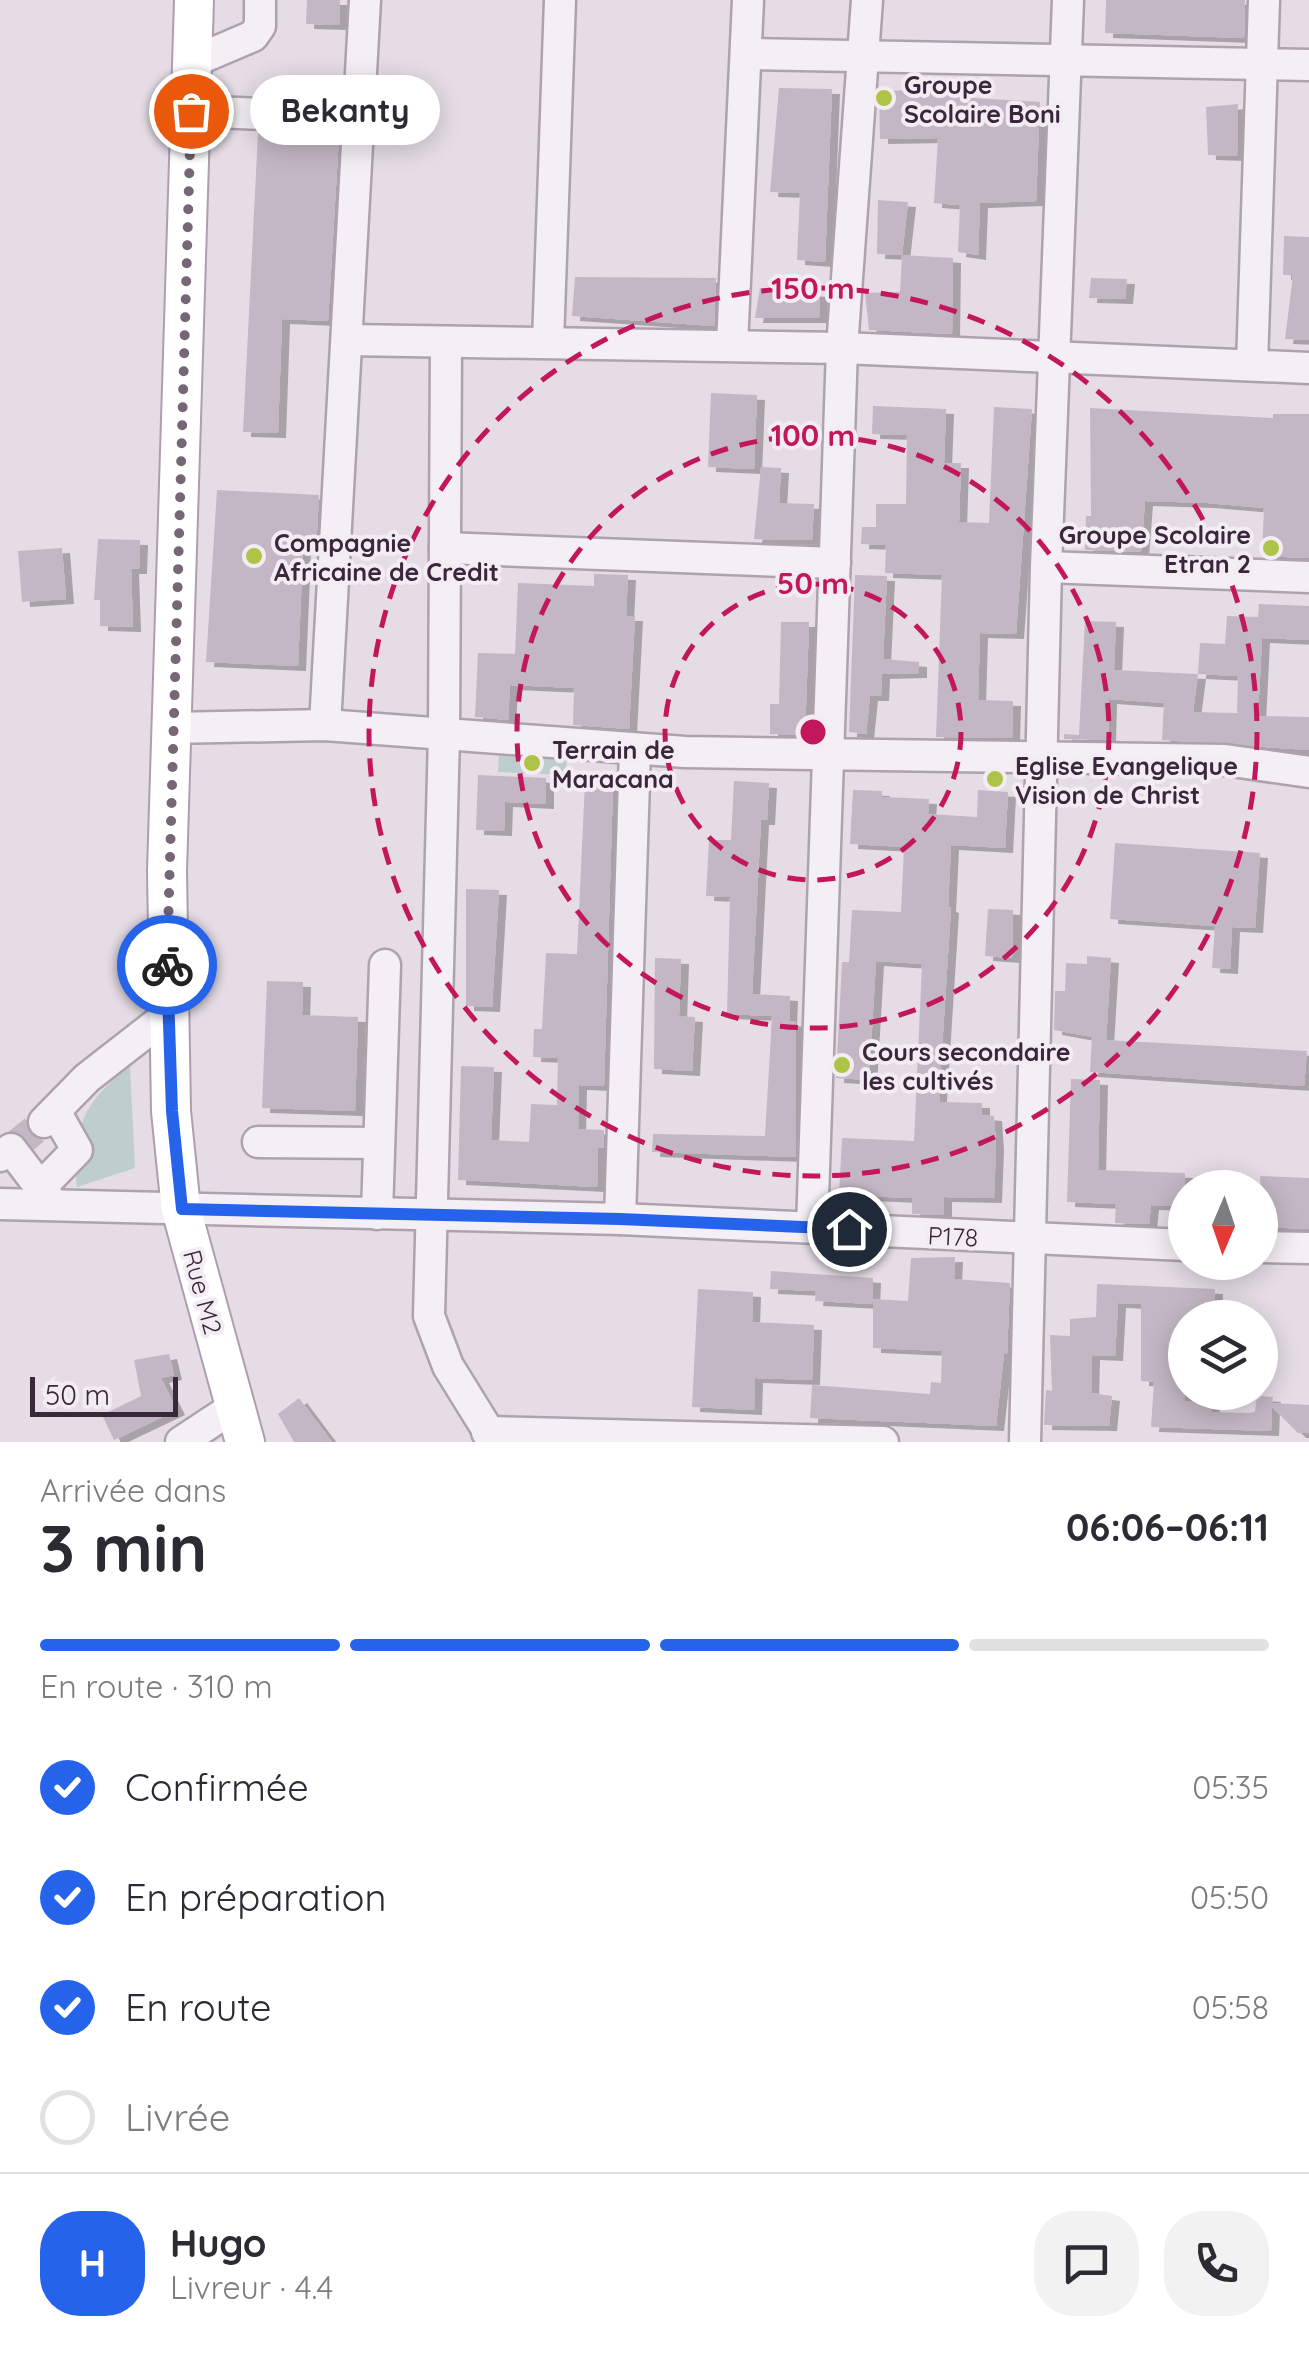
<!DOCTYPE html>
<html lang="fr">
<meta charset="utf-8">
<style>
:root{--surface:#fff;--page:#f2f2f3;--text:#2b2b33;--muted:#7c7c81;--line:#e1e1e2;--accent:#2563eb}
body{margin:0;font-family:Quicksand,sans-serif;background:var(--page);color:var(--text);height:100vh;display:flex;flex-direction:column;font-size:38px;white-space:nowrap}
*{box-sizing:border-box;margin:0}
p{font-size:32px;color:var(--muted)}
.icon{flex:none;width:55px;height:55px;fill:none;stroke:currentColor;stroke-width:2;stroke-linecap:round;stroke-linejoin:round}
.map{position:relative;height:1442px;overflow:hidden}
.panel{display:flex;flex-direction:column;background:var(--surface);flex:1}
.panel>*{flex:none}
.needle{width:65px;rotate:182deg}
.controls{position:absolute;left:1168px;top:1170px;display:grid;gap:20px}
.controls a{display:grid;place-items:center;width:110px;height:110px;border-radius:50%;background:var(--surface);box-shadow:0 5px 25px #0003;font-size:50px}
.scale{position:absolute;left:30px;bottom:25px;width:148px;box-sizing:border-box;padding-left:10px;border:5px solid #3a273b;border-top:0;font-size:28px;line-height:35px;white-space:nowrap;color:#3a273b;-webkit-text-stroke:8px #f3ecf3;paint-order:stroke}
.pin{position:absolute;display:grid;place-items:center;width:85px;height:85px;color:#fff;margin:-42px;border:5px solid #fff;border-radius:50%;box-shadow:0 2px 10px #0007}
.courier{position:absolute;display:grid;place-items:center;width:100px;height:100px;margin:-50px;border:8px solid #2563eb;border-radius:50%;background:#fff;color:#222;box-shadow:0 2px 12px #0007}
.bubble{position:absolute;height:70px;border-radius:35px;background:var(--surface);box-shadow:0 5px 25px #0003;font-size:32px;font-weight:800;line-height:70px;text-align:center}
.summary em{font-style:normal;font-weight:800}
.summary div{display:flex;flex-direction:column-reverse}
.summary{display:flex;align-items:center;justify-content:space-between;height:170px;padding:0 40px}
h1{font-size:65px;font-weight:800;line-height:75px}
.bar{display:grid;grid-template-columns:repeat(4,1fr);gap:15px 10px;align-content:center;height:120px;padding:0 40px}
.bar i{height:12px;border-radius:8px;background:var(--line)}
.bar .selected{background:var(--accent)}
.bar p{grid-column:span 4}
.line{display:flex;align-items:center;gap:25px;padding:0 40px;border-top:2px solid var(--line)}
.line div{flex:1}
.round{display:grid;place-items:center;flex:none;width:105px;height:105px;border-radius:40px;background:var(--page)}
ol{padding:0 40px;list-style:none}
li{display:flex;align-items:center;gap:30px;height:110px}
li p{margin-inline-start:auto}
li .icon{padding:10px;border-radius:50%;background:var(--accent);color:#fff;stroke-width:4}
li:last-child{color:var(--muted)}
li i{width:55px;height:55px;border:5px solid var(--line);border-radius:50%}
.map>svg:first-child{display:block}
.green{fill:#bececf}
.building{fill:#c4b7c5;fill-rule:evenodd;filter:url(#shadow)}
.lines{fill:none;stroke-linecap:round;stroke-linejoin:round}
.minor-tunnel{stroke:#c3b8c3;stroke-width:30;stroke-dasharray:30 15;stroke-linecap:butt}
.minor-casing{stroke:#aea2af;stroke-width:35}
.major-casing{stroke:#af9db0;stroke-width:42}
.minor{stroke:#f4eff4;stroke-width:30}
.major{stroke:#fff;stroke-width:38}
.done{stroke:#766676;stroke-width:10;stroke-dasharray:0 18}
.route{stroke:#2563eb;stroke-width:12}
.ring{fill:none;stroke:#c2185b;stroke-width:5;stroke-dasharray:18 12}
.poi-dot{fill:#aec448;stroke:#f3ecf3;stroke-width:4}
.labels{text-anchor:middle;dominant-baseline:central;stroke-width:8;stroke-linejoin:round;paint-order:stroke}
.poi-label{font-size:25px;font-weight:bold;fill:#3a273b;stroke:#f3ecf3;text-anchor:start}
.street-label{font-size:25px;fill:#3a273b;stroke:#f3ecf3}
.centre{fill:#c2185b;stroke:#f3ecf3;stroke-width:5}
.ring-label{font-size:30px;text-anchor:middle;font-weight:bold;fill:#c2185b;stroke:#f3ecf3;stroke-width:8;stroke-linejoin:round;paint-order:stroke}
</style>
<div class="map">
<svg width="1309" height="1442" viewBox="0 0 1309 1442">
<defs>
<filter id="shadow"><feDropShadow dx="8" dy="5" stdDeviation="0" flood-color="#0004"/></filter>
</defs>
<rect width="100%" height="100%" fill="#e5dce5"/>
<g class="green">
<path d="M499,751L567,754L566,775L498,772Z"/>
<path d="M130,1067L135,1168L77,1187C69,1133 85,1098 130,1067Z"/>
</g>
<g class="building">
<path d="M307,0H340L339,25L306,24Z"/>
<path d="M1106,0H1245L1244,38L1105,33Z"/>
<path d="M779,88L832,89L825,262L797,260L800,193L770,192Z"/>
<path d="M959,89V97L1040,102L1036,201L980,203L978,255L958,252L960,205L934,203L938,138L880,139L879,91Z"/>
<path d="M1238,104L1237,156L1208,155L1206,107Z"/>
<path d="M258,133L339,136L328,321L282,319L278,433L243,432Z"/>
<path d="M878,200L908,202L902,255L877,254Z"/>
<path d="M1284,236L1309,237V340L1285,339L1293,275H1283Z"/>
<path d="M902,255L953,258L952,334L869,330L865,293L900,292Z"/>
<path d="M575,277L716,278L714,326L572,316Z"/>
<path d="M1091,278L1127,279L1125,299L1089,298Z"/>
<path d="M760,288L820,292L819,318H755Z"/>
<path d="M711,393L757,395L754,469L708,467Z"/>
<path d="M873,406L946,409L944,463H961L959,522L989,523L994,407L1032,409L1016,634L980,633L978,700L1013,701L1012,738L936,737L942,575L885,573L886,545L861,544L862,527H876V504H906L907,435L872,434Z"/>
<path d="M1090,408L1273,418V414H1309V558L1262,556L1264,508L1207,503L1145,501L1141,552L1085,550L1086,516H1091Z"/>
<path d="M761,467L781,468L779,503L814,504L812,540L754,539Z"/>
<path d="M217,490L319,495L316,549H303L298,666L206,662Z"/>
<path d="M98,539L140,540L139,569H131L133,627L100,626V600H94Z"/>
<path d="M62,548L66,599L22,602L18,551Z"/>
<path d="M594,574L628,575L626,616H635L629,729L573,725L574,688L510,685L508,720L475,717L478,653L515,654L518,583L594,586Z"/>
<path d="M855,575L887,576L883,659L919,662V673L882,674L881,696H870L866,734L849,732Z"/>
<path d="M1259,604L1309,606V640L1262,638L1258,716L1309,717V750L1162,740L1164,703L1109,699L1108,736L1113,740L1064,739V734L1079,735L1085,621L1116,622L1114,670L1198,674L1200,643L1225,644L1227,616L1258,617ZM1198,674L1238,676L1237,713L1193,712Z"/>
<path d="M781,622H809L805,735L770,734V704H779Z"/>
<path d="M478,775L546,778V804L505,802L504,831L476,830Z"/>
<path d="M734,781L769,783L767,820H761L752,994L790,996L789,1021L796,1022V1157L652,1152L653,1134L765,1136L772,1016L727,1014L730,897L706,896L709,840H731Z"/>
<path d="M585,782L613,783L604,1086L579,1085L578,1129L604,1130V1148L598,1147L597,1187L458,1180L461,1066L494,1067L491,1140L529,1142L531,1104L557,1105L558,1058L533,1057L534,1029H542L546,953L577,954Z"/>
<path d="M853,790L882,791V797L929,799L928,814L977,817L978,790L1008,792L1005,848L951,845L948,907L951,908L939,1096L940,1102L982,1103V1115L994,1116L996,1145L994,1198L944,1197V1215L912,1214V1198L839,1195L842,1138L914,1141L922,964L876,961L869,1080L836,1078L842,962H849L852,910L901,912L904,847L850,844Z"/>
<path d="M1115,843L1260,853L1255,928L1232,927L1230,969L1212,968L1215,926L1110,919Z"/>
<path d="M466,889L499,890L492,1007L466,1006Z"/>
<path d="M988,909L1013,910L1012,958L985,956Z"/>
<path d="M1087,956L1111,958L1106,1040L1307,1051L1304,1086L1090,1072L1092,1037L1054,1030L1055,991H1065L1066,963L1087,964Z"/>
<path d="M655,958L681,959L679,1016L695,1017L692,1071L654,1069Z"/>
<path d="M267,981L303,982L302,1015L358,1017L355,1111L262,1108Z"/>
<path d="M1071,1079L1100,1080L1098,1170L1185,1173V1206L1151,1205L1149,1224H1140L1115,1223L1116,1204L1067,1202Z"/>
<path d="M1260,1176L1309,1178V1229L1263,1227Z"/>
<path d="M955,1257L954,1279L1010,1283L1007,1354H1004L996,1426L810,1418L812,1385L930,1394L931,1382L941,1383L942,1351L873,1348V1299L908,1301L911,1258Z"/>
<path d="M771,1271L873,1278L872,1304L815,1301L816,1291L770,1289Z"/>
<path d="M1097,1284L1215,1289L1214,1318H1185V1401L1212,1402L1211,1412L1249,1413L1255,1412L1256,1401L1262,1396L1273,1397L1272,1403L1309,1405V1433H1298L1272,1407L1271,1431L1151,1427L1154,1382L1141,1381V1304L1118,1303L1115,1356L1092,1355L1091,1393L1112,1396L1109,1426L1044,1425L1046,1390L1052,1391L1050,1335L1070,1336V1319L1096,1317Z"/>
<path d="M698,1289L753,1292L752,1322L814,1325L812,1380L755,1378L754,1410L692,1407Z"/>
<path d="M169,1354L174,1375L161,1378L177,1410L114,1440L102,1415L141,1396L134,1360Z"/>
<path d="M299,1398L332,1442H294L278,1414Z"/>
</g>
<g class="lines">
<path class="minor-tunnel" d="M11,1149L44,1122"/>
<defs>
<g id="minor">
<path d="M749,54L1309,65"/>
<path d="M192,62L253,36L260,26V0"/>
<path d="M191,111L361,118"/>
<path d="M348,340L842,348L1309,368"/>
<path d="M446,342L444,735L429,1316L448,1366L495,1442"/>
<path d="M548,342L560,0"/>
<path d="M732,345L748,0"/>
<path d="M1252,365L1264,0"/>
<path d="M445,548L835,563"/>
<path d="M1046,567L1309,577"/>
<path d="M325,725L365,0"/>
<path d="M172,728L325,725L685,752L1225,760L1309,772"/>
<path d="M44,1122L87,1078L168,1015"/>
<path d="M258,1142L379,1143"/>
<path d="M0,1156L11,1149L53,1204"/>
<path d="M40,1188L77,1150L55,1111"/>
<path d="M0,1204L620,1219L1185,1245"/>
<path d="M377,1214L385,965"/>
<path d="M620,1219L635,749"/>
<path d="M812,1227L842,348L867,0"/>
<path d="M1260,1247L1309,1248"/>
<path d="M487,1432L883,1442"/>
<path d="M181,1442L234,1407"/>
<path d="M1025,1442L1046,567L1068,0"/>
</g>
<path id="major" d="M194,0L167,871L171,1111L181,1209L245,1442"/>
</defs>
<use href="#minor" class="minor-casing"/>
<use href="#major" class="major-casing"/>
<use href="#minor" class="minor"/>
<use href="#major" class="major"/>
</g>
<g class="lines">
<path class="done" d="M167,965L191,111"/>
<path class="route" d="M167,965L172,1111L182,1209L620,1219L849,1229"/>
</g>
<g class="ring">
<circle cx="813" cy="732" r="148"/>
<circle cx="813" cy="732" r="296"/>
<circle cx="813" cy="732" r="444"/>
</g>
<g class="poi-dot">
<circle cx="884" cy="98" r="10"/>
<circle cx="1271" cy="548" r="10"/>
<circle cx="254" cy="556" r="10"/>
<circle cx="532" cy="763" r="10"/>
<circle cx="995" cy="779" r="10"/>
<circle cx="842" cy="1065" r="10"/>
</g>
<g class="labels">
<g class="poi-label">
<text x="904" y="84">Groupe<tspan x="904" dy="29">Scolaire Boni</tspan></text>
<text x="1251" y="534" text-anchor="end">Groupe Scolaire<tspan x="1251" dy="29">Etran 2</tspan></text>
<text x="274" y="542">Compagnie<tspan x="274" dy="29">Africaine de Credit</tspan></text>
<text x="552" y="749">Terrain de<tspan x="552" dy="29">Maracana</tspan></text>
<text x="1015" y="765">Eglise Evangelique<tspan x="1015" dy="29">Vision de Christ</tspan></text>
<text x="862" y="1051">Cours secondaire<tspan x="862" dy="29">les cultivés</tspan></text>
</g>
<g class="street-label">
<text transform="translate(953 1236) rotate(3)">P178</text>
<text transform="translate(203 1292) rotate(75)">Rue M2</text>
</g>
</g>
<circle cx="813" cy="732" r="15" class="centre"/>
<g class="ring-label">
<text x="813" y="299">150 m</text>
<text x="813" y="446">100 m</text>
<text x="813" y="594">50 m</text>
</g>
</svg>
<div class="controls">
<a><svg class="needle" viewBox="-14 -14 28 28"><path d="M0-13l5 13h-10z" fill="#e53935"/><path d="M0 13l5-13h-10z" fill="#7c7c81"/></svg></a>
<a><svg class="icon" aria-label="layers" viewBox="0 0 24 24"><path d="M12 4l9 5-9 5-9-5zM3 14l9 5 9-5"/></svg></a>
</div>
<div class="scale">50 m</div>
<div class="pin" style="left:191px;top:111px;background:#ea580c"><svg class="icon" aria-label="bag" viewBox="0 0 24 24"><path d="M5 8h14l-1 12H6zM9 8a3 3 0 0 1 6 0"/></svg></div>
<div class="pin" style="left:849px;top:1229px;background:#1f2937"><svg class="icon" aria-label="home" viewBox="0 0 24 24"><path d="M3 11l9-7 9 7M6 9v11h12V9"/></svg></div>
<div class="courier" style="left:167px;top:965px"><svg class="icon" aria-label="bike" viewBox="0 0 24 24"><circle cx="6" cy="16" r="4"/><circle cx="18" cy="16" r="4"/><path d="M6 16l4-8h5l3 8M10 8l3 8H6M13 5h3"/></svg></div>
<div class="bubble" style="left:250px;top:75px;width:190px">Bekanty</div>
</div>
<section class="panel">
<div class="summary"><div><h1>3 min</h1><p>Arrivée dans</p></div><em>06:06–06:11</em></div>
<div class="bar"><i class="selected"></i><i class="selected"></i><i class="selected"></i><i></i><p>En route · 310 m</p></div>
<ol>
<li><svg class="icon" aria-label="check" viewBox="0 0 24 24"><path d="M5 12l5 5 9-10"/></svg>Confirmée<p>05:35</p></li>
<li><svg class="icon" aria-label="check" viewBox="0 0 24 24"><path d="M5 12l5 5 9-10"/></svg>En préparation<p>05:50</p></li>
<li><svg class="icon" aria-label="check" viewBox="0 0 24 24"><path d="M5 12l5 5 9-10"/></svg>En route<p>05:58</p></li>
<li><i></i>Livrée</li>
</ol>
<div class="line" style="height:180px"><b class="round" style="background:var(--accent);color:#fff">H</b><div><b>Hugo</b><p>Livreur · 4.4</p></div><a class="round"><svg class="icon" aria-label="chat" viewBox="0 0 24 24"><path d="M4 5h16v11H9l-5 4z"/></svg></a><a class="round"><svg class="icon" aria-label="phone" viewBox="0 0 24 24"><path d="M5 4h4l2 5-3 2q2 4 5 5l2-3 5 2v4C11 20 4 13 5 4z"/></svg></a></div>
</section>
